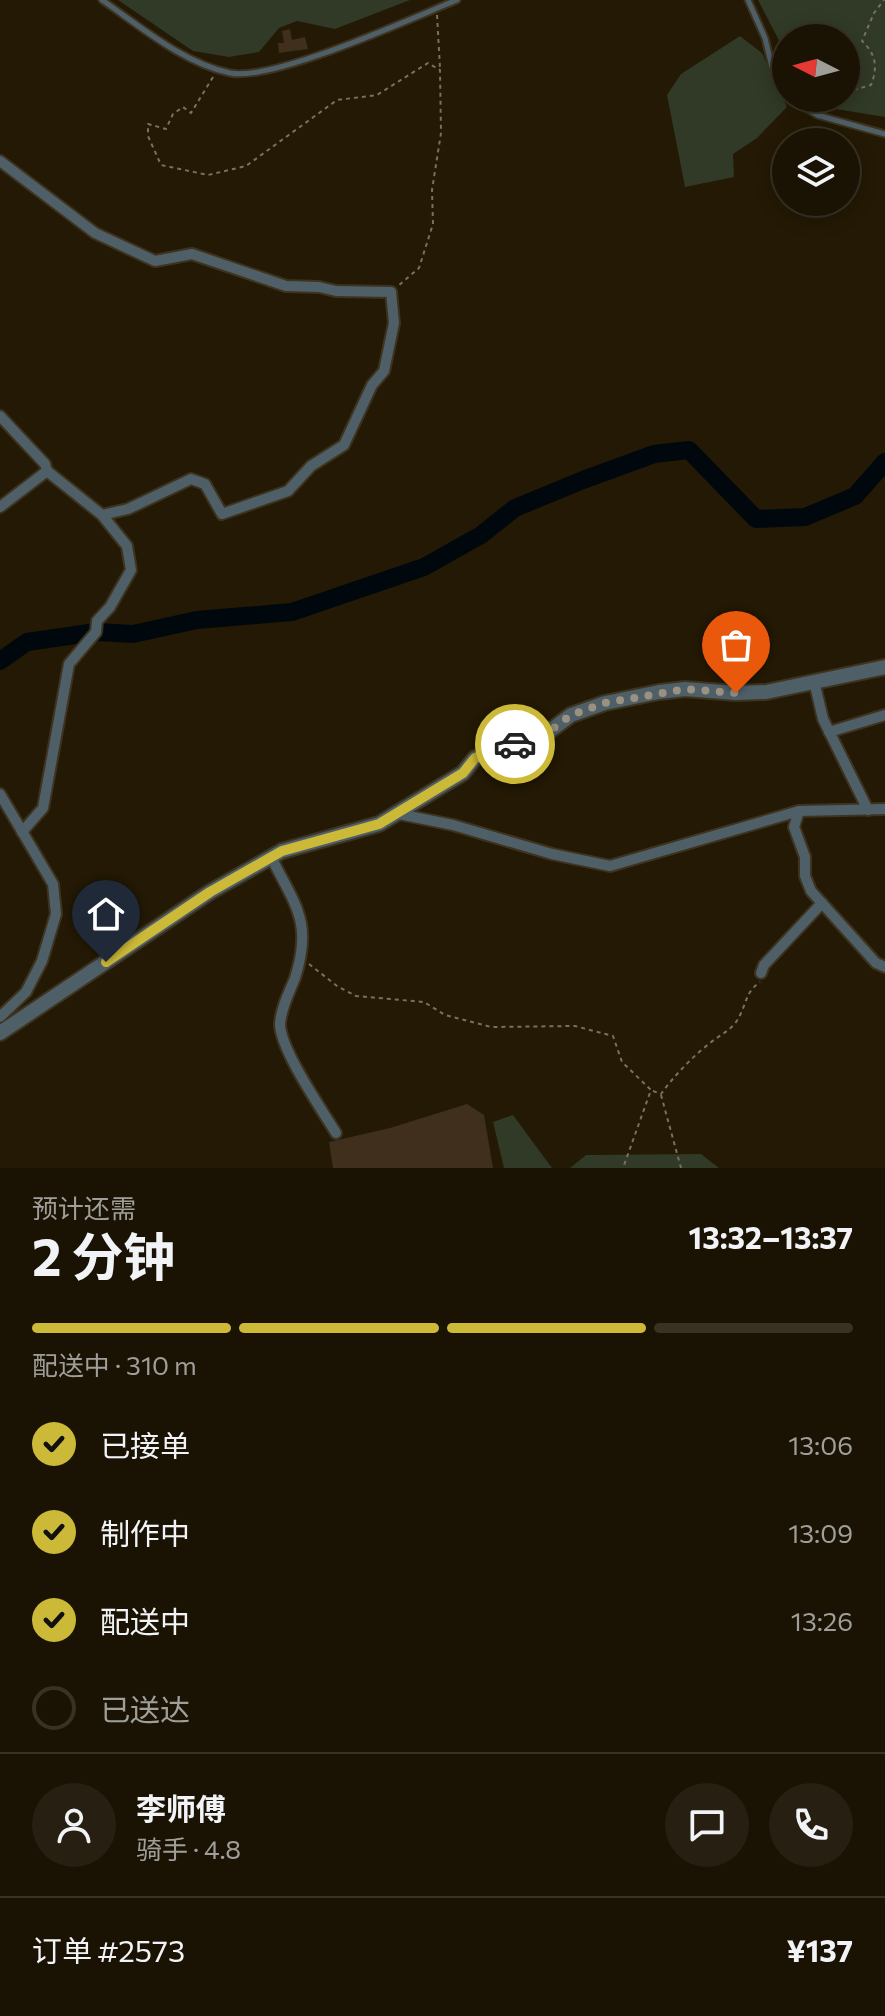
<!DOCTYPE html>
<html lang="zh">
<meta charset="utf-8">
<style>
:root{--surface:#1a1303;--page:#272012;--text:#f1f3f6;--muted:#9f9e9a;--line:#383225;--accent:#cdb938}
body{margin:0;font-family:Commissioner,"Noto Sans SC",sans-serif;background:var(--page);color:var(--text);height:100vh;display:flex;flex-direction:column;font-size:30px;white-space:nowrap}
*{box-sizing:border-box;margin:0}
p{font-size:26px;color:var(--muted)}
.icon{flex:none;width:44px;height:44px;fill:none;stroke:currentColor;stroke-width:2;stroke-linecap:round;stroke-linejoin:round}
.map{position:relative;height:1168px;overflow:hidden}
.details{display:flex;flex-direction:column;background:var(--surface);flex:1}
.details>*{flex:none}
.needle{width:52px;rotate:276deg}
.tools{position:absolute;left:772px;top:24px;display:grid;gap:16px}
.tools a{display:grid;place-items:center;width:88px;height:88px;border-radius:50%;background:var(--surface);box-shadow:0 4px 20px #0003,0 0 0 2px var(--line);font-size:40px}
.pin{position:absolute;display:grid;place-items:center;width:68px;height:68px;color:#fff;margin:-82px -34px;border-radius:50% 50% 50% 0;rotate:-45deg;box-shadow:0 0 8px #0007}
.pin .icon{rotate:45deg}
.courier{position:absolute;display:grid;place-items:center;width:80px;height:80px;margin:-40px;border:6px solid #cdb938;border-radius:50%;background:#fff;color:#222;box-shadow:0 2px 10px #0007}
.headline em{font-style:normal;font-weight:700}
.headline div{display:flex;flex-direction:column-reverse}
.headline{display:flex;align-items:center;justify-content:space-between;height:136px;padding:0 32px}
h1{font-size:52px;font-weight:700;line-height:60px}
.bar{display:grid;grid-template-columns:repeat(4,1fr);gap:12px 8px;align-content:center;height:96px;padding:0 32px}
.bar i{height:10px;border-radius:6px;background:var(--line)}
.bar .on{background:var(--accent)}
.bar p{grid-column:span 4}
.line{display:flex;align-items:center;gap:20px;padding:0 32px;border-top:2px solid var(--line)}
.line div{flex:1}
.round{display:grid;place-items:center;flex:none;width:84px;height:84px;border-radius:42px;background:var(--page)}
ol{padding:0 32px;list-style:none}
li{display:flex;align-items:center;gap:24px;height:88px}
li p{margin-inline-start:auto}
li .icon{padding:8px;border-radius:50%;background:var(--accent);color:#111;stroke-width:4}
li:last-child{color:var(--muted)}
li i{width:44px;height:44px;border:4px solid var(--line);border-radius:50%}
.map>svg:first-child{display:block}
.green{fill:#303a26}
.lines{fill:none;stroke-linecap:round;stroke-linejoin:round}
.river{stroke:#00080d;stroke-width:18}
.building{fill:#402f1d}
.service-casing{stroke:#3d331f;stroke-width:9}
.minor-casing{stroke:#3d331f;stroke-width:14}
.tertiary-casing{stroke:#3d331f;stroke-width:18}
.path{stroke:#79705e;stroke-width:2;stroke-dasharray:4 4;stroke-linecap:butt}
.service{stroke:#4f5f68;stroke-width:5}
.minor{stroke:#4f5f68;stroke-width:10}
.tertiary{stroke:#4f5f68;stroke-width:14}
.done{stroke:#9a9181;stroke-width:8;stroke-dasharray:0 14.4}
.route{stroke:#cdb938;stroke-width:10}
</style>
<div class="map">
<svg width="885" height="1168" viewBox="0 0 885 1168">
<rect width="100%" height="100%" fill="#231904"/>
<g class="green">
<path d="M118,0H410L335,29L297,21L279,28L259,52L229,57L193,51Z"/>
<path d="M758,0H885V117L836,109L826,98H846V38H786V54Z"/>
<path d="M740,36L762,53L787,107L757,138L733,154L734,177L685,187L667,95L681,74Z"/>
<path d="M513,1115L552,1168H504L493,1122Z"/>
<path d="M701,1154L719,1168H570L586,1155Z"/>
</g>
<g class="lines">
<path class="river" d="M0,661L27,642L96,632L133,634L197,620L292,612L424,567L481,535L515,508L583,480L654,454L689,450L756,519L805,517L855,496L885,462"/>
</g>
<g class="building">
<path d="M290,29L292,40L305,37L308,49L279,53L278,43H284L282,31Z"/>
<path d="M467,1104L484,1115L493,1168H333L329,1142L390,1128Z"/>
</g>
<g class="lines">
<defs>
<g id="service">
<path d="M102,0C141,27 183,63 230,73C272,82 412,18 457,0"/>
<path d="M748,0L765,38L772,67L786,94"/>
<path d="M790,98L817,115L885,134"/>
</g>
<g id="minor">
<path d="M0,161L95,233L155,261L192,254L286,286L319,287L336,291L391,292L394,323L384,371L372,385L344,445L311,466L288,491L222,514L205,484L191,479L128,509L102,515"/>
<path d="M0,416L45,464L47,471L0,507"/>
<path d="M814,681L823,719L868,810"/>
<path d="M829,732L885,715"/>
<path d="M0,794L53,884L56,914L42,961L26,992L0,1017"/>
<path d="M799,811L794,827L805,857V876L811,891L876,963L885,967"/>
<path d="M399,814L453,825L552,854L610,866L799,811L885,809"/>
<path d="M22,832L43,808L69,664L96,632L97,621L110,607L131,570L127,546L102,515L47,471"/>
<path d="M271,857C295,905 313,922 295,978C289,993 281,1008 280,1024C280,1049 322,1110 336,1133"/>
<path d="M761,973L764,965L822,903"/>
</g>
<path id="tertiary" d="M0,1033L210,892L282,851L379,824L463,773L475,758L547,733L571,715L605,703L659,692L685,689L736,693L766,692L885,667"/>
</defs>
<use href="#service" class="service-casing"/>
<use href="#minor" class="minor-casing"/>
<use href="#tertiary" class="tertiary-casing"/>
<g class="path">
<path d="M437,15L440,68"/>
<path d="M213,77L191,113L183,107L173,114L166,129L148,124V136L161,165L208,175L246,166L337,100L377,95L428,63L440,70L441,133L432,190L433,224L419,268L398,286"/>
<path d="M846,92L871,85C878,67 876,54 862,41L874,13L884,0"/>
<path d="M813,104L827,98"/>
<path d="M309,964L337,986L356,996L424,1002L445,1015L491,1027L575,1026L613,1036L622,1062L651,1090L623,1168"/>
<path d="M653,1091L661,1094C674,1076 692,1057 710,1043C722,1033 734,1030 741,1013C747,1000 747,991 760,982"/>
<path d="M661,1095L681,1168"/>
</g>
<use href="#service" class="service"/>
<use href="#minor" class="minor"/>
<use href="#tertiary" class="tertiary"/>
</g>
<g class="lines">
<path class="done" d="M515,744L547,733L571,715L605,703L685,689L736,693"/>
<path class="route" d="M106,962L210,892L282,851L379,824L463,773L475,758L515,744"/>
</g>
</svg>
<div class="tools">
<a><svg class="needle" viewBox="-14 -14 28 28"><path d="M0-13l5 13h-10z" fill="#e53935"/><path d="M0 13l5-13h-10z" fill="#9f9e9a"/></svg></a>
<a><svg class="icon" aria-label="layers" viewBox="0 0 24 24"><path d="M12 4l9 5-9 5-9-5zM3 14l9 5 9-5"/></svg></a>
</div>
<div class="pin" style="left:736px;top:693px;background:#ea580c"><svg class="icon" aria-label="bag" viewBox="0 0 24 24"><path d="M5 8h14l-1 12H6zM9 8a3 3 0 0 1 6 0"/></svg></div>
<div class="pin" style="left:106px;top:962px;background:#1f2937"><svg class="icon" aria-label="home" viewBox="0 0 24 24"><path d="M3 11l9-7 9 7M6 9v11h12V9"/></svg></div>
<div class="courier" style="left:515px;top:744px"><svg class="icon" aria-label="car" viewBox="0 0 24 24"><path d="M5 17H2v-5l4-1 3-4h7l3 4 3 1v5h-3M9 17h6M6 11h13"/><circle cx="7" cy="17" r="2"/><circle cx="17" cy="17" r="2"/></svg></div>
</div>
<section class="details">
<div class="headline"><div><h1>2 分钟</h1><p>预计还需</p></div><em>13:32–13:37</em></div>
<div class="bar"><i class="on"></i><i class="on"></i><i class="on"></i><i></i><p>配送中 · 310 m</p></div>
<ol>
<li><svg class="icon" aria-label="check" viewBox="0 0 24 24"><path d="M5 12l5 5 9-10"/></svg>已接单<p>13:06</p></li>
<li><svg class="icon" aria-label="check" viewBox="0 0 24 24"><path d="M5 12l5 5 9-10"/></svg>制作中<p>13:09</p></li>
<li><svg class="icon" aria-label="check" viewBox="0 0 24 24"><path d="M5 12l5 5 9-10"/></svg>配送中<p>13:26</p></li>
<li><i></i>已送达</li>
</ol>
<div class="line" style="height:144px"><a class="round"><svg class="icon" aria-label="person" viewBox="0 0 24 24"><circle cx="12" cy="8" r="4"/><path d="M4 21q1-7 8-7t8 7"/></svg></a><div><b>李师傅</b><p>骑手 · 4.8</p></div><a class="round"><svg class="icon" aria-label="chat" viewBox="0 0 24 24"><path d="M4 5h16v11H9l-5 4z"/></svg></a><a class="round"><svg class="icon" aria-label="phone" viewBox="0 0 24 24"><path d="M5 4h4l2 5-3 2q2 4 5 5l2-3 5 2v4C11 20 4 13 5 4z"/></svg></a></div>
<div class="line" style="height:104px"><div>订单 #2573</div><b>¥137</b></div>
</section>
